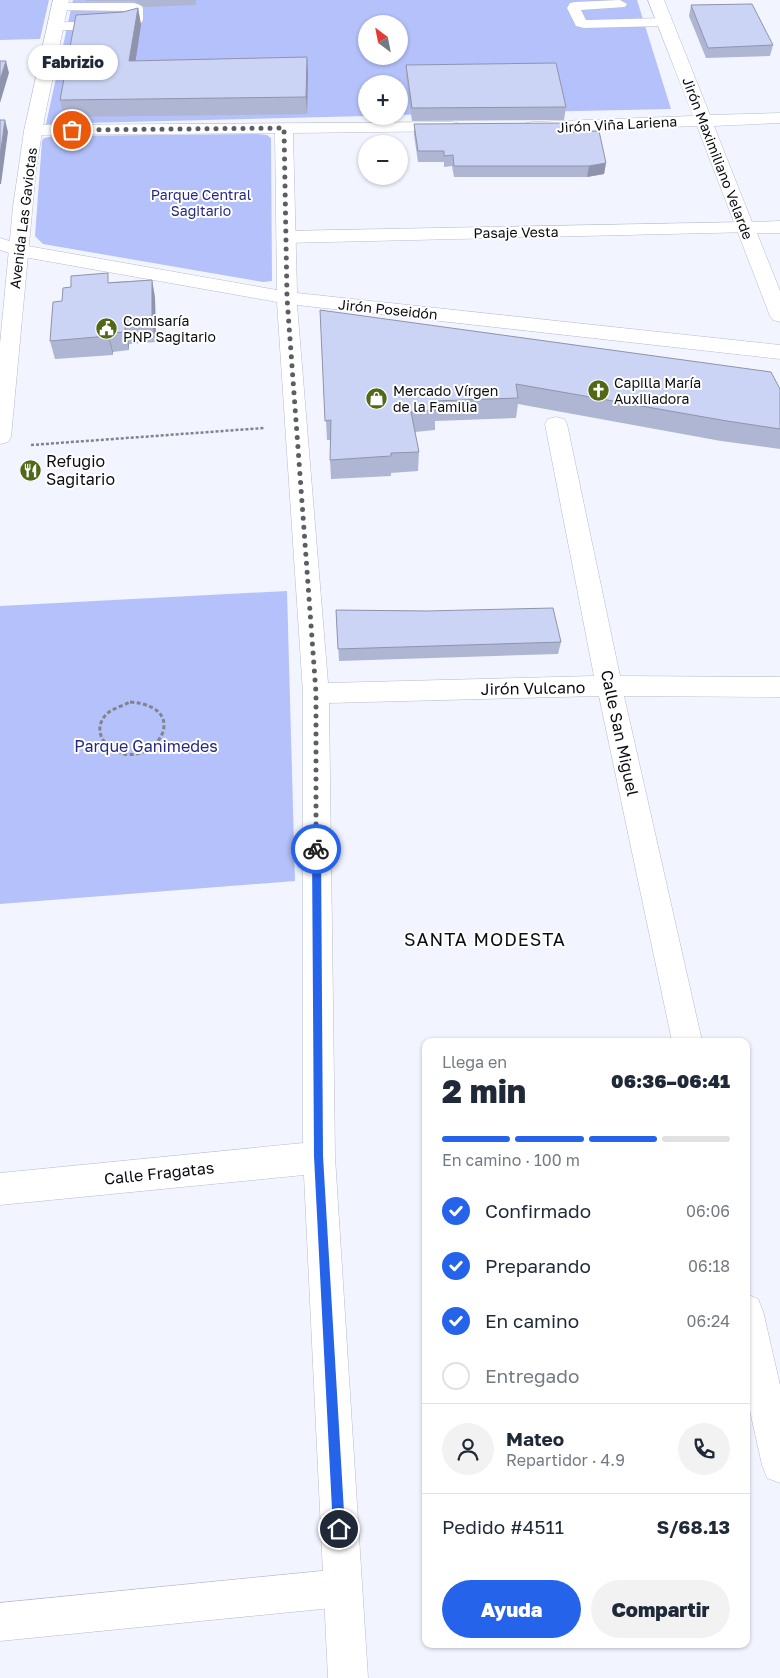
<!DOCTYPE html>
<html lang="es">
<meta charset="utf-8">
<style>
:root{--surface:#fff;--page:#f2f2f3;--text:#1f2937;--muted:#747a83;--line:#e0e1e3;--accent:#2563eb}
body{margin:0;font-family:"Golos Text",sans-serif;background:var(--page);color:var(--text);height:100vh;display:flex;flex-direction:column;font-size:19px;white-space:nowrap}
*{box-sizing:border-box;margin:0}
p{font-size:16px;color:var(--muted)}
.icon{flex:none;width:28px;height:28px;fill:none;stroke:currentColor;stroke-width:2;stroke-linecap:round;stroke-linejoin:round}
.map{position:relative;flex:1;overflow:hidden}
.side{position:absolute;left:422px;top:1038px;width:328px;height:610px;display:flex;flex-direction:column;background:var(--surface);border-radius:10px;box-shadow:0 1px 4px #0004}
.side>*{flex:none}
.needle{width:32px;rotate:328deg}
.buttons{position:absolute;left:358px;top:15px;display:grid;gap:10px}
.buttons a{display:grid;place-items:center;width:50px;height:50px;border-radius:50%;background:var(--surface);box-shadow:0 1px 4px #0004;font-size:25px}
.pin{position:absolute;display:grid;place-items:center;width:42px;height:42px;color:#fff;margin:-21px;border:2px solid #fff;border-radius:50%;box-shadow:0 1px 5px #0007}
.courier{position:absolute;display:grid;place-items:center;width:50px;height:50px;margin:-25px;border:4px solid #2563eb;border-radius:50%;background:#fff;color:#222;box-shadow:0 1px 6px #0007}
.bubble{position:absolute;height:35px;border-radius:18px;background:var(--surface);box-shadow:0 1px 4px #0004;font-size:16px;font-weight:800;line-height:35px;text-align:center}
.overview em{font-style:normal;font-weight:800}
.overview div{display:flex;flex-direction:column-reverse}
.overview{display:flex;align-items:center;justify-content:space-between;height:85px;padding:0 20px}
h1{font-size:32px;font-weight:800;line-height:38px}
.bar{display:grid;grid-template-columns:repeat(4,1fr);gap:8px 5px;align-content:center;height:60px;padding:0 20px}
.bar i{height:6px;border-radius:4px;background:var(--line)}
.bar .selected{background:var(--accent)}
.bar p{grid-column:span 4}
.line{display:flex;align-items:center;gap:12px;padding:0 20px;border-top:1px solid var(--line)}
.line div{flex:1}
.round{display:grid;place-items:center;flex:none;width:52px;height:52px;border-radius:26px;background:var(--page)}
ol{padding:0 20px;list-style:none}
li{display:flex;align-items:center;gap:15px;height:55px}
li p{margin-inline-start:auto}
li .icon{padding:5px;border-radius:50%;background:var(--accent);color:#fff;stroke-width:4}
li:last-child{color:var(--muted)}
li i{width:28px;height:28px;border:2px solid var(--line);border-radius:50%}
.primary-button{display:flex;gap:10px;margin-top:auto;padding:10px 20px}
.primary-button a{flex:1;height:58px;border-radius:30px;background:var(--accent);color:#fff;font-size:20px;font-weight:800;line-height:58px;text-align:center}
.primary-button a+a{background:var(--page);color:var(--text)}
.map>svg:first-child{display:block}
.green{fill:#b4c1fa;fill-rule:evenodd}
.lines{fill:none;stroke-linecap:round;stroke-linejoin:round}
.service-casing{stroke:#b7bbcb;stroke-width:1}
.pedestrian-casing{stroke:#b7bbcb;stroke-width:1}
.minor-casing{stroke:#b7bbcb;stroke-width:1}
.tertiary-casing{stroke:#b7bbcb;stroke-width:1}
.path-far1{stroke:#81848b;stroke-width:2.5;stroke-dasharray:3 2;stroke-linecap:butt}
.path{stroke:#81848b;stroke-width:3;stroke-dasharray:4 2.5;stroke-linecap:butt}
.service{fill:#fff;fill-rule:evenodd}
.pedestrian{fill:#fff;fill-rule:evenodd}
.minor{fill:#fff;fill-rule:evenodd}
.tertiary{fill:#fff;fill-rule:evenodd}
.wall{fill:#afb6d3}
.shaded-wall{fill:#8f94ac}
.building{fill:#ccd4f5;stroke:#8f94ac}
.route{fill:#2563eb}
.done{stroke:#5c5e65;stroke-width:5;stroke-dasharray:0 9}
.labels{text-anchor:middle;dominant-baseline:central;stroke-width:4;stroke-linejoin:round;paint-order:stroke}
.far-street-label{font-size:14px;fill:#0b0d12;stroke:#fff}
.far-park-label{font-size:14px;fill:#262882;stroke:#fff}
.far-poi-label{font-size:14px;fill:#0b0d12;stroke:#fff;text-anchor:start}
.poi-label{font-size:16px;fill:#0b0d12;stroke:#fff;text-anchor:start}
.street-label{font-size:16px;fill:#0b0d12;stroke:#fff}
.park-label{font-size:16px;fill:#262882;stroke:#fff}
.neighbourhood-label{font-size:18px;letter-spacing:1px;fill:#0b0d12;stroke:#fff}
</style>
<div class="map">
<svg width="780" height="1678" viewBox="0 0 780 1678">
<rect width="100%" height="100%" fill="#f2f5ff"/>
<g class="green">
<path d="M0,0H49L40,39L0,40Z"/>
<path d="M73,0H637L671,109L399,115V84H366V116L46,124ZM366,24H399V56H366Z"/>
<path d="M257,134L267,135L271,138L272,281L263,282L43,244L35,236L42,141L44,138L54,136Z"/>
<path d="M287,591L295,881L0,904V606Z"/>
</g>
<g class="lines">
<defs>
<g id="service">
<path d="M620,0L627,4L625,7L581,10L586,20L665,18L672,22L665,26L584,28L576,26L567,8L570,3L575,2Z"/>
<path d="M59,3H134C140,5 144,5 143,12C143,16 144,21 141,23C133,31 70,30 56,30L49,26L51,23L129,19L130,11L54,10L52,7L54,4Z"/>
</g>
<g id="pedestrian">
<path d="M746,222L753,224L755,228L753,232L286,243L279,241L277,237L279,233L286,231Z"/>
<path d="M342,1569L356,1574L361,1588L356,1602L342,1607L0,1641V1603Z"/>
</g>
<g id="minor">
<path d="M648,0H664L710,115L780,113V123L714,126L752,222L780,221V233H757L780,291V322L773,320L770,316L697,126L532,132L526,131L523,127L526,123L532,122L693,116Z"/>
<path d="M452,122L458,123L461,127L458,131L293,133L297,293L780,345V359L297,305L328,683L594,676L545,424L548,419L556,417L564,419L567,424L620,676L780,677V697L624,696L702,1041H672L599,696L329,703L335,1157L368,1678H328L304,1175L0,1205V1173L303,1143V693L277,302L18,256L0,250V238L22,245L277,290L275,133L33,135L27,134L24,130L27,126L33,125Z"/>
<path d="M746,1294L758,1299L763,1311L780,1385V1483L767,1478L762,1465L746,1393Z"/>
</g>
<path id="tertiary" d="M53,0H69L45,115L36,169L11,437L8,442L0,444V344L13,207L24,131Z"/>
</defs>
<use href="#service" class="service-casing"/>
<use href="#pedestrian" class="pedestrian-casing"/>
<use href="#minor" class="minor-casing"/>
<use href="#tertiary" class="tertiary-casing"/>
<path class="path-far1" d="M31,445L264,428"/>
<path class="path" d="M130,702C197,707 151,774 112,749C98,740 95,723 109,712C115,708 124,705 130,702Z"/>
<use href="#service" class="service"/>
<use href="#pedestrian" class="pedestrian"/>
<use href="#minor" class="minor"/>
<use href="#tertiary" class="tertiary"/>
</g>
<g class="wall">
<path d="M86,0H196V5L144,7L134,1H86Z"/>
<path d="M691,5L773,45L770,56L706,58L689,16Z"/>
<path d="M138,8L141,25L135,61L307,57L308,74L307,114L64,117L60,100L123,12Z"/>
<path d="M406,65L566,107L564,120L412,121L406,78Z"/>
<path d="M414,124L571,132L606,163L604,174L587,177H454L452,166L444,167V162H418L414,135Z"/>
<path d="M152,280L155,298L156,342L129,344V350L113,352V355L55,359L50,341L62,301L111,282Z"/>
<path d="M320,310L780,389V449L721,441L518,404L516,418L435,421V430L415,432L419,452L418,471L391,473V476L331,479L330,460L331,440H327Z"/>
<path d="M336,610L426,611L561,642L558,654L339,661Z"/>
</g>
<g class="shaded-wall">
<path d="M138,8L141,25L133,78L129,61Z"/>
<path d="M307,57L308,74L307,114L306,97Z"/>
<path d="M6,61L9,73L0,103V80Z"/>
<path d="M5,120L8,132L1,184H0V156Z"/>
<path d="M606,163L604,174L587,177L589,166Z"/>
<path d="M152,280L155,298L156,342L152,324Z"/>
<path d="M125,326L129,344V350L125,332Z"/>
<path d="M108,333L113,352V355L108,336Z"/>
</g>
<g class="building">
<path d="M752,4L773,45L708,48L691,5Z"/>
<path d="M138,8L129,61L307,57L306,97L60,100L76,15L123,12Z"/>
<path d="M0,61H6L0,80Z"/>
<path d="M556,63L566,107L412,108L406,65Z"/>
<path d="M0,120H5L0,156Z"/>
<path d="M569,123L571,132L599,131L606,163L589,166H454L453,155L444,156V151H418L414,124Z"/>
<path d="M108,273V283L152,280V324L125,326V332L108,333V336L50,341L53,302L62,301L63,288L71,287V276Z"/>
<path d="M320,310L771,372L780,389V429L727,421L516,384L518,398L434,401L436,410L411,412L419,452L391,453V456L330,460L331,420L325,421Z"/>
<path d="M553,608L561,642L338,649L336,610L426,611Z"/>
</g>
<path class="route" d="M316,845L321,849L323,1156L345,1529L343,1533L339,1535L335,1533L333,1529L314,1156L312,849Z"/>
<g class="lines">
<path class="done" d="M72,130L284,128L287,298L316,693V849"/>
</g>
<defs>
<symbol id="civic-disc" viewBox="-11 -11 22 22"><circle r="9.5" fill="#516817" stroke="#fff"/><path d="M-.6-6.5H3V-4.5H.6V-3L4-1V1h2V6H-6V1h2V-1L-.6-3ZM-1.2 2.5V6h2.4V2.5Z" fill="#fff"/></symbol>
<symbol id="church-disc" viewBox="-11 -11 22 22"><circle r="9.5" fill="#516817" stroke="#fff"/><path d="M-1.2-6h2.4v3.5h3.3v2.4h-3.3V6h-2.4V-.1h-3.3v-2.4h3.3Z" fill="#fff"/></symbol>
<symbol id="shop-disc" viewBox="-11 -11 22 22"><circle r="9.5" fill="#516817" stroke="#fff"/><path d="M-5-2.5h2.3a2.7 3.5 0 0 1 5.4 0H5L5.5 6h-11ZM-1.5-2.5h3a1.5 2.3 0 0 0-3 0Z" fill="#fff"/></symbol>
<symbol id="restaurant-disc" viewBox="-11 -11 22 22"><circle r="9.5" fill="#516817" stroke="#fff"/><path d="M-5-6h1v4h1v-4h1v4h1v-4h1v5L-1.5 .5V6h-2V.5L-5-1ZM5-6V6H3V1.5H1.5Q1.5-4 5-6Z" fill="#fff"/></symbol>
</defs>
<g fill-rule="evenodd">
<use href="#civic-disc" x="94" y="316" width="25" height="25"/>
<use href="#church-disc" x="586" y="378" width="25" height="25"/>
<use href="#shop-disc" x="364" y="386" width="25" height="25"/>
<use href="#restaurant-disc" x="18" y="458" width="25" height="25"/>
</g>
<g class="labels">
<g class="far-street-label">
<text transform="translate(617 124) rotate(-3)">Jirón Viña Lariena</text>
<text transform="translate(718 158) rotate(69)">Jirón Maximiliano Velarde</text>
<text transform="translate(23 218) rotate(-83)">Avenida Las Gaviotas</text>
<text transform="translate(516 232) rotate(-1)">Pasaje Vesta</text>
<text transform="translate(388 309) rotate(6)">Jirón Poseidón</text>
</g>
<g class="far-park-label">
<text x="201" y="194">Parque Central<tspan x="201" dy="16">Sagitario</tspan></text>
</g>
<g class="far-poi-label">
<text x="123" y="320">Comisaría<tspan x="123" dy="16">PNP Sagitario</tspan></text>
<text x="614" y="382">Capilla María<tspan x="614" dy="16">Auxiliadora</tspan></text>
<text x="393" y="390">Mercado Vírgen<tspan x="393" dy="16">de la Familia</tspan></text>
</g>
<g class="poi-label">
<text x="46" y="461">Refugio<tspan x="46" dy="18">Sagitario</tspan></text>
</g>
<g class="street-label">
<text transform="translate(533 688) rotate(-1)">Jirón Vulcano</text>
<text transform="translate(620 733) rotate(78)">Calle San Miguel</text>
<text transform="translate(159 1173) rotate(-6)">Calle Fragatas</text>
</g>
<g class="park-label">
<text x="146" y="746">Parque Ganimedes</text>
</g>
<g class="neighbourhood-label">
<text x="485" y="939">SANTA MODESTA</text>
</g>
</g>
</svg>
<div class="buttons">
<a><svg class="needle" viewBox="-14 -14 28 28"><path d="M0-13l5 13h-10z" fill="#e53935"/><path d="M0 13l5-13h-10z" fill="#747a83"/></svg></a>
<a>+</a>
<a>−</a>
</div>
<div class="pin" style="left:72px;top:130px;background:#ea580c"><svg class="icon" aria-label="bag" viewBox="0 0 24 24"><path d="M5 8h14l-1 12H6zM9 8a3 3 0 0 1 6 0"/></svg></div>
<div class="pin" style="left:339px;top:1529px;background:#1f2937"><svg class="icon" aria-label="home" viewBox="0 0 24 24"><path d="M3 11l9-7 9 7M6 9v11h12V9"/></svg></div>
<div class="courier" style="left:316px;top:849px"><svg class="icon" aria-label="bike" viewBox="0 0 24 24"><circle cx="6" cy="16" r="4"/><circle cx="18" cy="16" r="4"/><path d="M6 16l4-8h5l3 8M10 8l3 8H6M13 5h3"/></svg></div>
<div class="bubble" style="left:28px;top:45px;width:90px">Fabrizio</div>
<section class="side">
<div class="overview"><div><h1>2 min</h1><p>Llega en</p></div><em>06:36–06:41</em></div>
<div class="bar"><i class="selected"></i><i class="selected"></i><i class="selected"></i><i></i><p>En camino · 100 m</p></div>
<ol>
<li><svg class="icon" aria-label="check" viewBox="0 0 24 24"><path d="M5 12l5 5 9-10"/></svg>Confirmado<p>06:06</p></li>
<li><svg class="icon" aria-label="check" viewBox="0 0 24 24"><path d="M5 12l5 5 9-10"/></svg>Preparando<p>06:18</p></li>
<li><svg class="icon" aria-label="check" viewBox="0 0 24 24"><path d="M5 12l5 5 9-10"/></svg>En camino<p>06:24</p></li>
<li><i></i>Entregado</li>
</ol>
<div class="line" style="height:90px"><a class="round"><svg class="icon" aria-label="person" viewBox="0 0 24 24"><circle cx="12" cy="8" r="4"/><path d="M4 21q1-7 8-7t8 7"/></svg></a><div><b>Mateo</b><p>Repartidor · 4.9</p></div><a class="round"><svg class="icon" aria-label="phone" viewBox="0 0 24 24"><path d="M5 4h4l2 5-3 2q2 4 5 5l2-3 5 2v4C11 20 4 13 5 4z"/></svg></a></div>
<div class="line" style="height:65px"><div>Pedido #4511</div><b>S/68.13</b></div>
<div class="primary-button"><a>Ayuda</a><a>Compartir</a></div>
</section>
</div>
